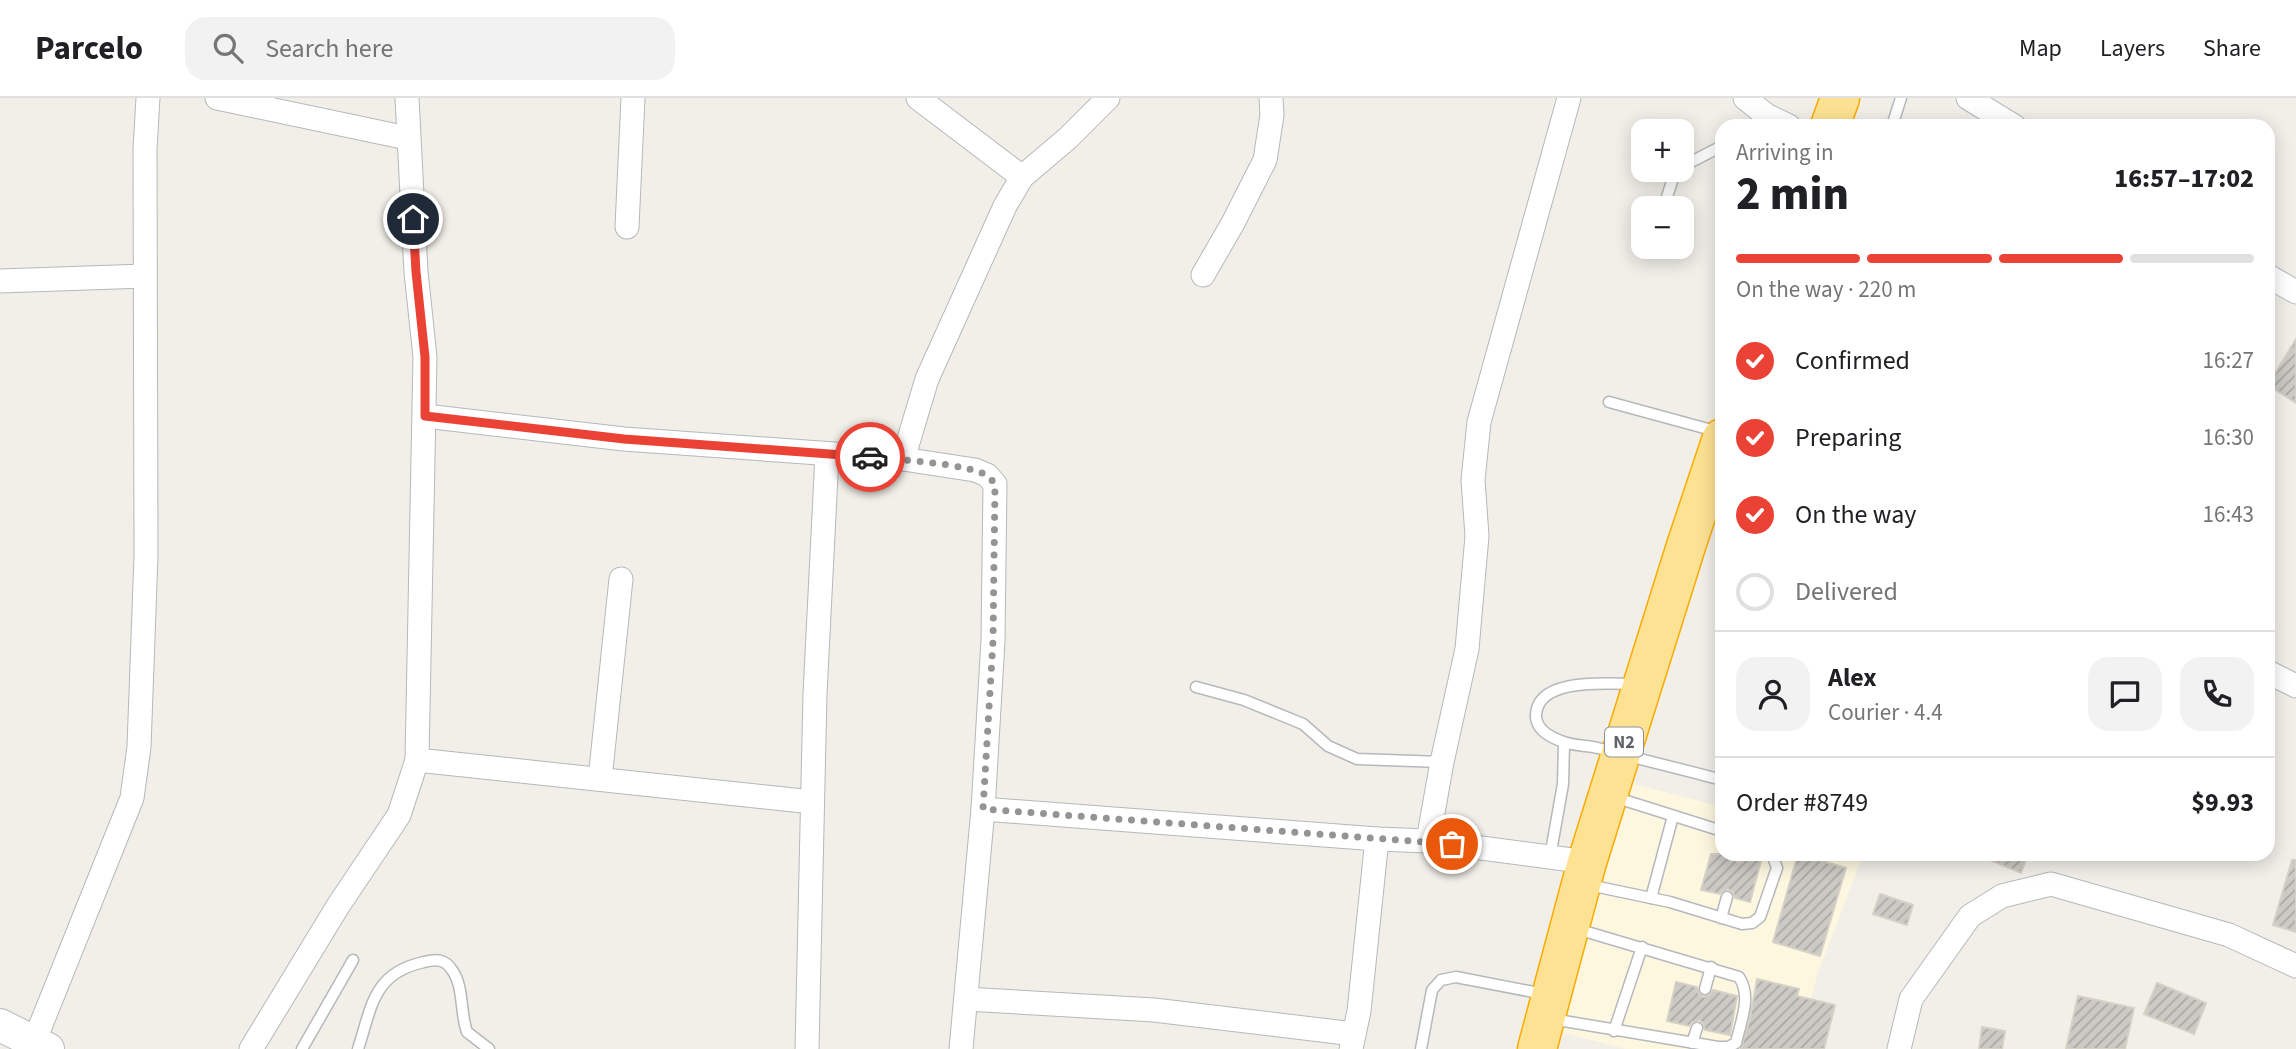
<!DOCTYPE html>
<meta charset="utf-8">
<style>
:root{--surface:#fff;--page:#f2f2f2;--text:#202124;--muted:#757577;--line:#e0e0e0;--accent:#ea4335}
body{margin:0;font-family:"Source Sans 3",sans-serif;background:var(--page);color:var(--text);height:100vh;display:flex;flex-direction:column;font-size:26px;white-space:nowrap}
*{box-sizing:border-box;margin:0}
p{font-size:23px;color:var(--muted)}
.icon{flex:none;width:38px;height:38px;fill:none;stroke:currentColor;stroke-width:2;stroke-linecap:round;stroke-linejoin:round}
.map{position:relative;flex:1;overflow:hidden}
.details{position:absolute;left:1715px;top:21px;width:560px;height:742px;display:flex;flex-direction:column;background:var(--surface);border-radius:21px;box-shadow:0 4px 18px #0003}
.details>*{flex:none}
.buttons{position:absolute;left:1631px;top:21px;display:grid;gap:14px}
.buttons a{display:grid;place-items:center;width:63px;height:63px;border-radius:14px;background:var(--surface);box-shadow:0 4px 18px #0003;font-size:35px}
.pin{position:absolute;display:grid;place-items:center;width:60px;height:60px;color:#fff;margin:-30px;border:4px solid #fff;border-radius:50%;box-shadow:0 2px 7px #0007}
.courier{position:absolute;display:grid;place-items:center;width:70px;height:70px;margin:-35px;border:5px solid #ea4335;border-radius:50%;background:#fff;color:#222;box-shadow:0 2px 9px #0007}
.summary em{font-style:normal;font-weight:800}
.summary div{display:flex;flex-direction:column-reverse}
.summary{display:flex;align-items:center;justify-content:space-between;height:119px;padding:0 21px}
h1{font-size:46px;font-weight:800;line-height:52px}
.bar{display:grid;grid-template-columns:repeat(4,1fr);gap:10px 7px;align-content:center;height:84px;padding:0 21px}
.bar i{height:9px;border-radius:5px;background:var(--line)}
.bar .active{background:var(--accent)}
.bar p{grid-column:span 4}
.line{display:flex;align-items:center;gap:18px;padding:0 21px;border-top:2px solid var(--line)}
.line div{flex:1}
.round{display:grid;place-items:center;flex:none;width:74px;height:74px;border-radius:21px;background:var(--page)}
ol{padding:0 21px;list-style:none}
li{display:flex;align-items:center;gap:21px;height:77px}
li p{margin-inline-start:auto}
li .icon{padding:7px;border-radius:50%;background:var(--accent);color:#fff;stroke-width:4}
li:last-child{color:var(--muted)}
li i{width:38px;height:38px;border:4px solid var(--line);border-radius:50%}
header{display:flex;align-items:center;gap:42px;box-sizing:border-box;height:98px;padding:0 35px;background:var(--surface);border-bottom:2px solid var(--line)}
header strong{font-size:33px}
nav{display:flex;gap:38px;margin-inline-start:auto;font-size:24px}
.search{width:490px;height:63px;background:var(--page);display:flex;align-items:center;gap:18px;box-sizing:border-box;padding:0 24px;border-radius:21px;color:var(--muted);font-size:26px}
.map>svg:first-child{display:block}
.commercial{fill:#fef7e0}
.building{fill:url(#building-hatch);stroke:#d6d1c6;stroke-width:2}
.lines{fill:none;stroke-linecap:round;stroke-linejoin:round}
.lane-casing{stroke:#b5b8bc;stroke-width:13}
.street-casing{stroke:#b5b8bc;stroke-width:25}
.secondary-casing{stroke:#b6babf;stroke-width:34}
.highway-casing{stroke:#f9ab00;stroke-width:41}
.lane{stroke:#fff;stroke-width:10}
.street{stroke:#fff;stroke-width:23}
.secondary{stroke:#fff;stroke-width:32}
.highway{stroke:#fde293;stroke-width:38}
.done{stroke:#929495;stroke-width:7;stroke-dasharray:0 12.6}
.route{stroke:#ea4335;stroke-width:9}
.labels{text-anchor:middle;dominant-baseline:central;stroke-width:5;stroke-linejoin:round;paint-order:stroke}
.shield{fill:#fff;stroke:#8f9295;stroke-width:2}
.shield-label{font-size:18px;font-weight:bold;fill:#5f6368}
</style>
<header>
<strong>Parcelo</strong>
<div class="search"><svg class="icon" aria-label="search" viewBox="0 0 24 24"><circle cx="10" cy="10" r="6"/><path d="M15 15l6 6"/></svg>Search here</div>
<nav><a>Map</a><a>Layers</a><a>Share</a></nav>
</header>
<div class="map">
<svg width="2296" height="951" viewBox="0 0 2296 951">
<defs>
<pattern id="building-hatch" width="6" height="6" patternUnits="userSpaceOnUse" patternTransform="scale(1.75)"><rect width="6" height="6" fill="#cccac5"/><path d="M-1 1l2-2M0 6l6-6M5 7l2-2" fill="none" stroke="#a9a8a4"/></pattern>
</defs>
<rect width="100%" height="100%" fill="#f1efe8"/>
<path class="commercial" d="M1630,685L1722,709V756H1863L1818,875L1798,951H1626L1557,933Z"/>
<g class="building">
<path d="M2296,241V305L2268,287Z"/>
<path d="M1711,756H1732L1734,761L1739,765L1744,763L1747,759L1761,763L1750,804L1735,800L1733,794L1728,791L1722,793L1720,796L1701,792Z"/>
<path d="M1798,756L1846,770L1820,858L1773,844Z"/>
<path d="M1976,756H2028L2021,775Z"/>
<path d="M2292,762H2296V834L2273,827Z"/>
<path d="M1880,796L1913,807L1907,827L1873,816Z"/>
<path d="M1757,881L1799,891L1797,898L1835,907L1824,951H1741L1750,921Z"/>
<path d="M1676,884L1697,889L1699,896L1704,899L1710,897L1713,892L1737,898L1730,937L1705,932L1703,925L1699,922L1692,924L1689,928L1667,923Z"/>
<path d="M2157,885L2206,905L2194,936L2144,916Z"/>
<path d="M2078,898L2134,910L2125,951H2066Z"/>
<path d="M1982,929L2005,933L2002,951H1979Z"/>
</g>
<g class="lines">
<defs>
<g id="lane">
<path d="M1751,28L1766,17"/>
<path d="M1892,28L1901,0"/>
<path d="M1666,102L1673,80L1691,64L1722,48"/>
<path d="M1609,304L1719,334"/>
<path d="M1636,586C1609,586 1535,578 1536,619C1537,632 1550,639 1561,643C1572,648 1586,647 1598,650C1639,661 1681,671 1722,682"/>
<path d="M1196,589L1244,602L1303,626L1328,648L1357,661L1442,664"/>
<path d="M1614,699L1722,733"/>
<path d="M1740,757V756"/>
<path d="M1550,759L1563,686L1564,645"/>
<path d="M1589,787L1670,804L1742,826L1752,825L1760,819L1777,770L1772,756"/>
<path d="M1651,800L1673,718"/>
<path d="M1721,820L1727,799"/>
<path d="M1705,891L1711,869"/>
<path d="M1552,921L1718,949H1728L1736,945C1741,922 1752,899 1739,879L1577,831"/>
<path d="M1614,933L1642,849"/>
<path d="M1692,945L1697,930"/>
<path d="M302,951L353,862"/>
<path d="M358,951C372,908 373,875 424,864C436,861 445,861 452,872C464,888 460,915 467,934L489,951"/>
<path d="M1421,951L1432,892L1441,882L1456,879L1544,896"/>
</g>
<g id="street">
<path d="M217,0L407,40"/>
<path d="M918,0L1022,79"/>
<path d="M1745,0L1766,17L1789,28"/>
<path d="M1968,0L2014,28"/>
<path d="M627,129L633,0"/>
<path d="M1203,177L1233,125L1265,62L1272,17L1271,0"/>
<path d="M2268,178L2296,194"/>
<path d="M0,183L145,178"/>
<path d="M425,318L624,341L903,361L975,372L987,377L995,386L993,543L983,711L961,951"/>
<path d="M903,361L927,281L1005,108L1022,79L1068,40L1108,0"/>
<path d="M2268,574L2296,588"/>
<path d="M417,662L812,704"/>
<path d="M600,681L621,481"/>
<path d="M983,711L1377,741L1428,743L1587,764"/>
<path d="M1428,743L1442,664L1467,551L1477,438L1473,382L1479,324L1569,0"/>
<path d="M966,901L1154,912L1354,936"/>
<path d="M34,944L132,700L139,649L146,458L145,51L148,0"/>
<path d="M251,951L338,808L399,717L417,662L425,259L416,174L407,0"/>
<path d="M807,951L815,596L827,357"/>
<path d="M1351,951L1359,913L1377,741"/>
<path d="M1899,951L1911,901L1970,818L2002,798L2051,786L2229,837L2296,868"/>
</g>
<path id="secondary" d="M0,927L48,951"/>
<g id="highway">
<path d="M1830,28L1840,0"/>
<path d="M1537,951L1587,764L1686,448L1722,340"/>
</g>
</defs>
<use href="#lane" class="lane-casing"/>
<use href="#street" class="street-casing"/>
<use href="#secondary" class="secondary-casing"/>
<use href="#highway" class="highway-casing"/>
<use href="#lane" class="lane"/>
<use href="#street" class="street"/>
<use href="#secondary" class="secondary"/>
<use href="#highway" class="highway"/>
</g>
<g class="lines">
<path class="done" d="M870,359C892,361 973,366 987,378C991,380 993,384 995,386L993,543L983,711L1452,746"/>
<path class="route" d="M413,121L416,174L425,259V318L624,341L870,359"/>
</g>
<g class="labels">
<rect class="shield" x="1605" y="629.5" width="38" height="29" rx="5"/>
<g class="shield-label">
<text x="1624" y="644">N2</text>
</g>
</g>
</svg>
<div class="buttons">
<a>+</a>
<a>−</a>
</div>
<div class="pin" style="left:1452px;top:746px;background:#ea580c"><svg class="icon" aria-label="bag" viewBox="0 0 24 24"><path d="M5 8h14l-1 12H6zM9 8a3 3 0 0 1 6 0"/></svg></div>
<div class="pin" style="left:413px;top:121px;background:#1f2937"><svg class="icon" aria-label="home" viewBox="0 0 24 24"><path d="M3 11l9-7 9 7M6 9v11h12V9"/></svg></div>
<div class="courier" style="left:870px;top:359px"><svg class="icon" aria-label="car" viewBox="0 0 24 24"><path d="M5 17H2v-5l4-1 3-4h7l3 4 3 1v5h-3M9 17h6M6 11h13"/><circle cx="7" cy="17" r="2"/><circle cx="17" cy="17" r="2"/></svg></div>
<section class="details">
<div class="summary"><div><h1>2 min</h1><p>Arriving in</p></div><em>16:57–17:02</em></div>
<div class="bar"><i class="active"></i><i class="active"></i><i class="active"></i><i></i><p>On the way · 220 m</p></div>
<ol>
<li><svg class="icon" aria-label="check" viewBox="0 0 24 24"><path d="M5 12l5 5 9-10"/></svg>Confirmed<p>16:27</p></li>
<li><svg class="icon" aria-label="check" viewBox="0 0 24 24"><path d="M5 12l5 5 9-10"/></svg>Preparing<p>16:30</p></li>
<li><svg class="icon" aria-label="check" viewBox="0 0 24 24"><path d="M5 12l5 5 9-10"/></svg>On the way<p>16:43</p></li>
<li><i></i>Delivered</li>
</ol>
<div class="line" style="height:126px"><a class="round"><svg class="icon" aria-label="person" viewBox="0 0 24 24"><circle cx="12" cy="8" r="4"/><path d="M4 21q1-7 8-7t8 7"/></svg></a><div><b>Alex</b><p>Courier · 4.4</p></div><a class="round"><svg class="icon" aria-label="chat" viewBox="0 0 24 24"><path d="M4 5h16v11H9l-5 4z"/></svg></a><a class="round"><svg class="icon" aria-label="phone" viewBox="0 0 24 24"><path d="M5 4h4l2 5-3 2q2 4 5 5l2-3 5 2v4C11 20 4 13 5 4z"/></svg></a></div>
<div class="line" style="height:91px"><div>Order #8749</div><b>$9.93</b></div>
</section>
</div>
